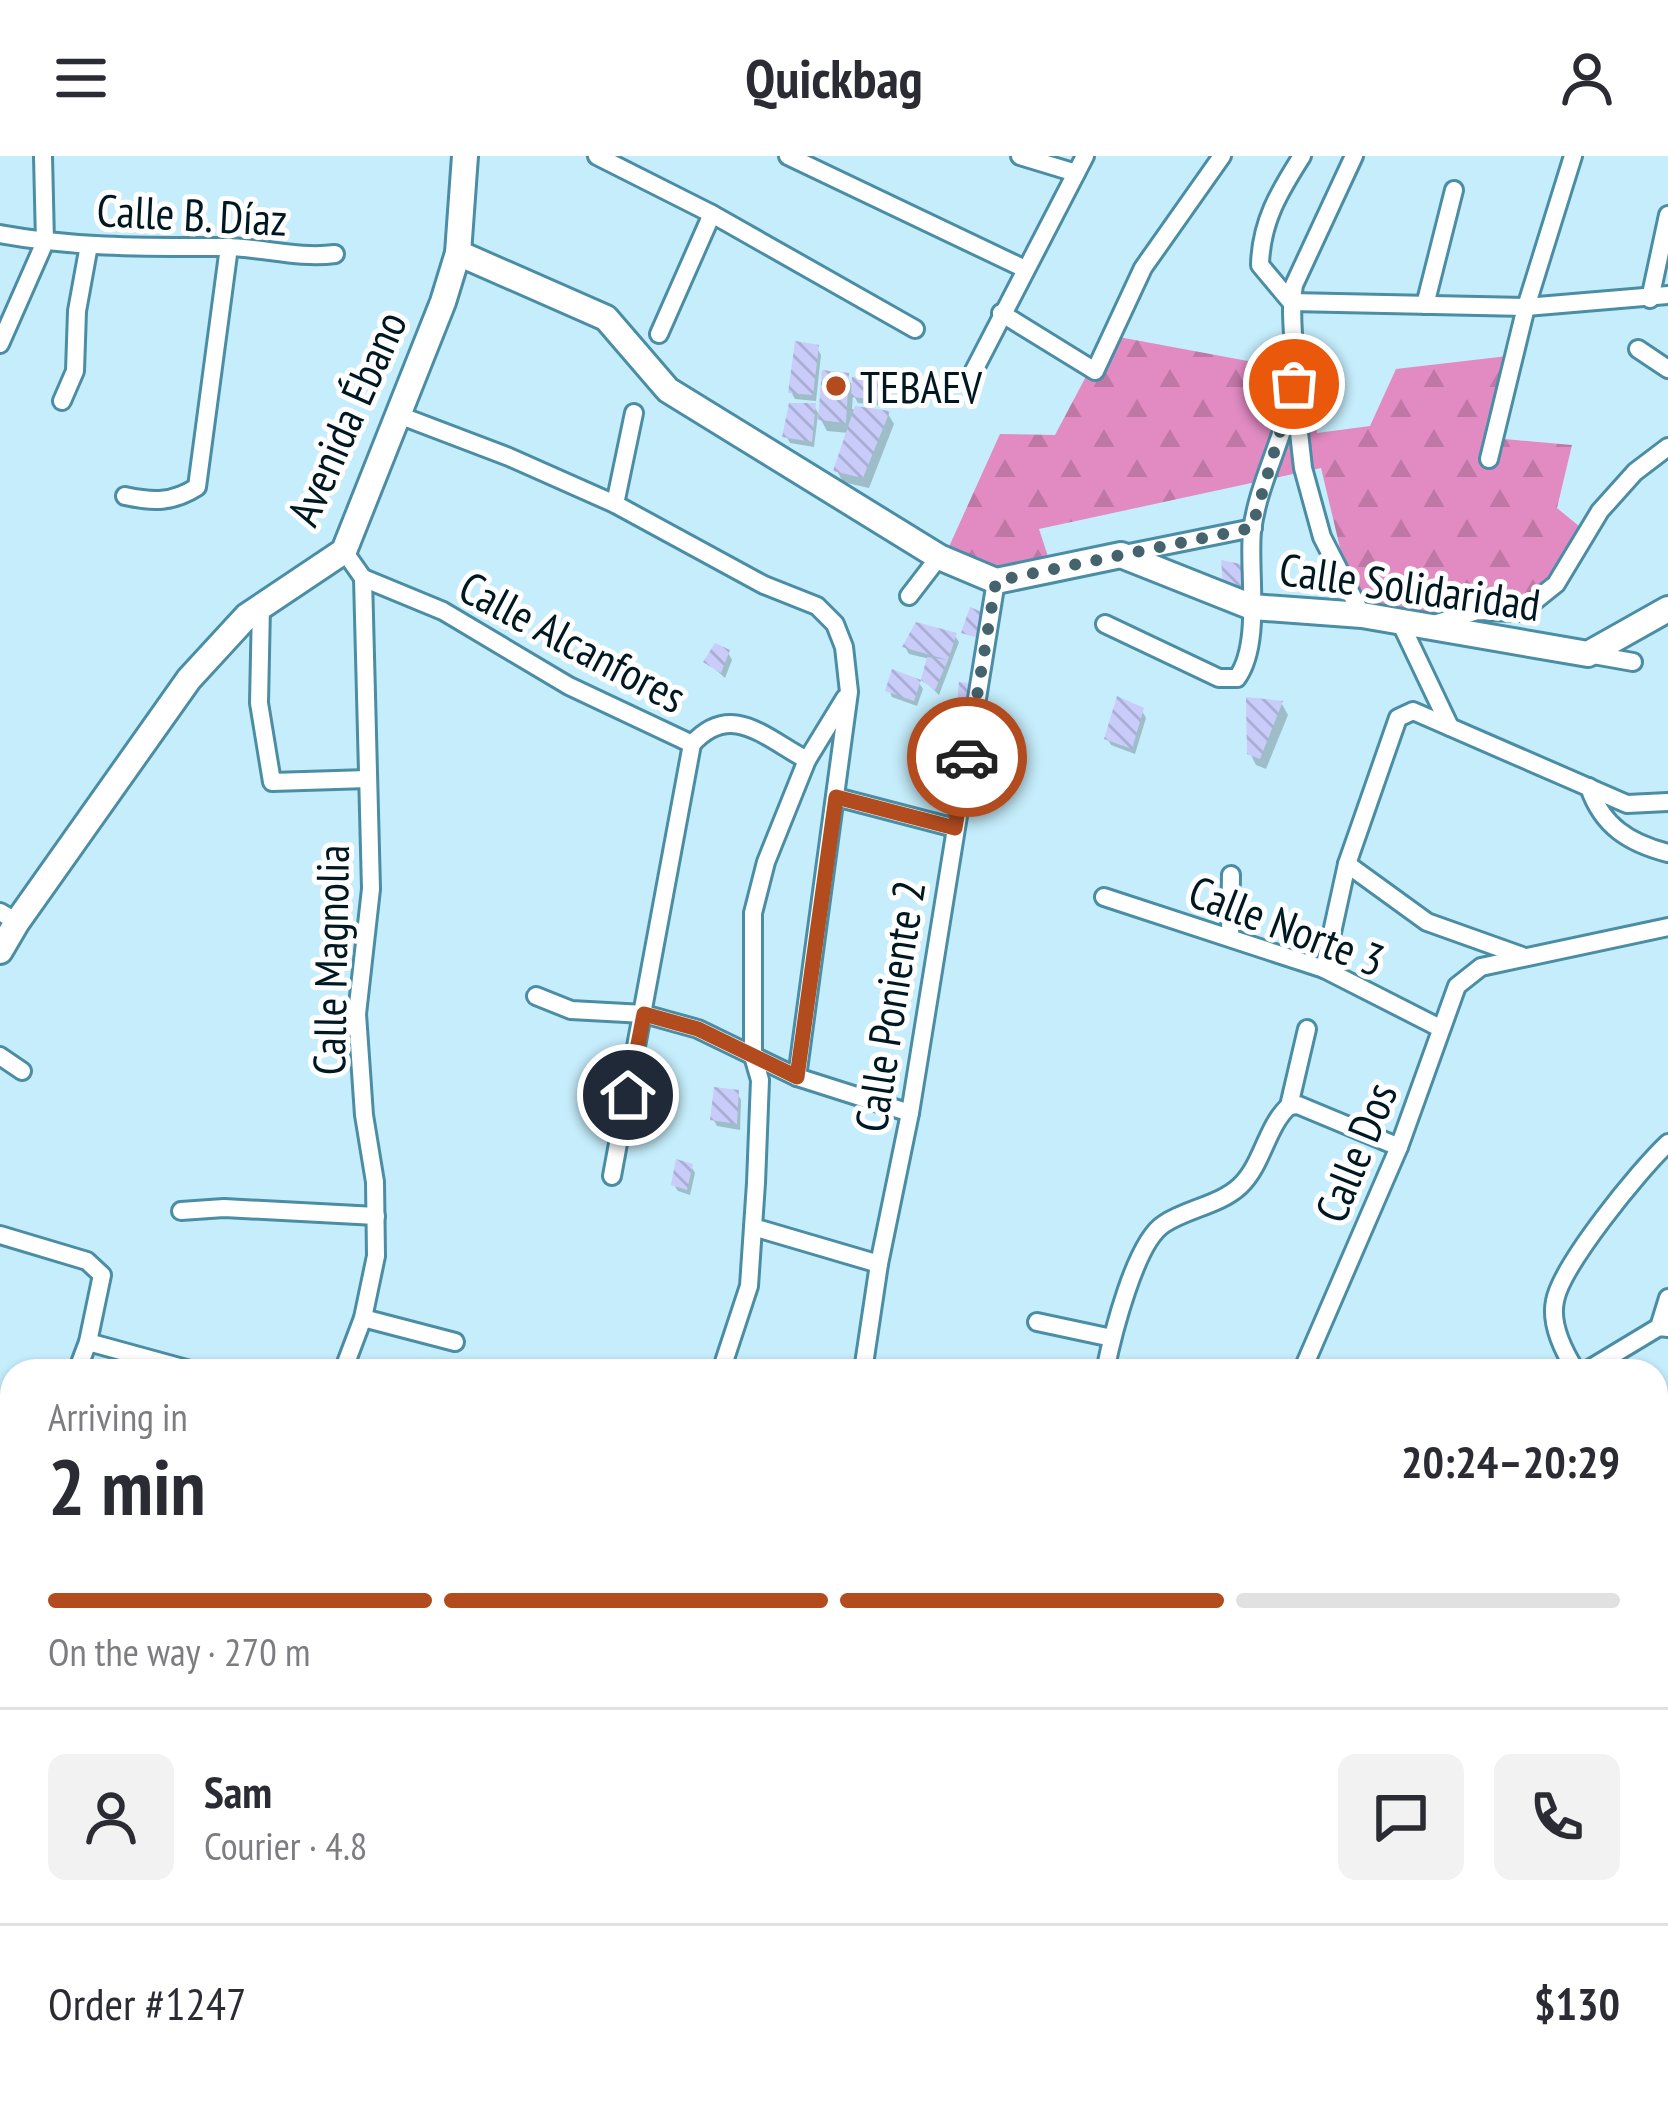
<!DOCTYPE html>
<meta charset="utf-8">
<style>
:root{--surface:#fff;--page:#f2f2f3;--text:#2b2b33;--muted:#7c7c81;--line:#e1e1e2;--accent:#b24c1f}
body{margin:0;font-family:"PT Sans Narrow",sans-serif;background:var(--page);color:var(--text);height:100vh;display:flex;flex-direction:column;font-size:45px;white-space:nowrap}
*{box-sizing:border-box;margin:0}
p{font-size:39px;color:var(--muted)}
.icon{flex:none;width:66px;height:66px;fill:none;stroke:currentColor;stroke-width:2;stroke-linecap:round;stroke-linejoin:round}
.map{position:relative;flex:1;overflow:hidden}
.drawer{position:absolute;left:0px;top:1203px;width:1668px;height:747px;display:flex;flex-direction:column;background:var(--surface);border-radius:36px 36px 0 0;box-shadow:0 3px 9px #0004}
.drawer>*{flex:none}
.pin{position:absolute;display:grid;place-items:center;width:102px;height:102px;color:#fff;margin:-51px;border:6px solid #fff;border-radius:50%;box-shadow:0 3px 12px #0007}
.courier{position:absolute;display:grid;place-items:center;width:120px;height:120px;margin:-60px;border:9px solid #b24c1f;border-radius:50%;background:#fff;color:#222;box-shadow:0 3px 15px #0007}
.summary em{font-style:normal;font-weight:600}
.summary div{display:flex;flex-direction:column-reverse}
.summary{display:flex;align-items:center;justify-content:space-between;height:204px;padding:0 48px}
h1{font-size:78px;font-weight:600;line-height:90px}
.bar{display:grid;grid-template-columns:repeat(4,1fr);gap:18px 12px;align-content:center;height:144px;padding:0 48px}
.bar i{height:15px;border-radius:9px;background:var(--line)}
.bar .current{background:var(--accent)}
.bar p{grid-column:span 4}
.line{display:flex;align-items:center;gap:30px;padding:0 48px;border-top:3px solid var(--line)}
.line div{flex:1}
.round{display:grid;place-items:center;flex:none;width:126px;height:126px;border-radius:18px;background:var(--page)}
header{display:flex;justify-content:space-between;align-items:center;height:156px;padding:0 48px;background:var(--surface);font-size:54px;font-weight:600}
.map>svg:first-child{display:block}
.forest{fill:url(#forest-firs)}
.shadow{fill:#0003}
.building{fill:url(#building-back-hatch)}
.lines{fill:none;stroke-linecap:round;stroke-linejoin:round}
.street-casing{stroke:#4a8da4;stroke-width:22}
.secondary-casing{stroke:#4a8da4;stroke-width:30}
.street{stroke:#fff;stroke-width:16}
.secondary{stroke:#fff;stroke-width:24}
.done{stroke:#45636d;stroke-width:12;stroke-dasharray:0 21.6}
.route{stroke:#b24c1f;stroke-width:15}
.poi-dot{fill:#b24c1f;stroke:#fff;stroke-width:4.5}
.labels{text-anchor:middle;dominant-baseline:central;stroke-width:10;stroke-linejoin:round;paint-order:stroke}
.street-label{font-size:45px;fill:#001821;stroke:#fff}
.poi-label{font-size:45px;fill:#001821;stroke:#fff;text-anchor:start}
</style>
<header><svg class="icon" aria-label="menu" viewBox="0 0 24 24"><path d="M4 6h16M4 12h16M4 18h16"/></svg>Quickbag<svg class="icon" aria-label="person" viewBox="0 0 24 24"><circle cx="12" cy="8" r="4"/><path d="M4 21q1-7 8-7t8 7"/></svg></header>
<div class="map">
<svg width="1668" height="1948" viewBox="0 0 1668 1948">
<defs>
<pattern id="forest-firs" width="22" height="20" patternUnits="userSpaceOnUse" patternTransform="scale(3)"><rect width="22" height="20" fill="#e18bc2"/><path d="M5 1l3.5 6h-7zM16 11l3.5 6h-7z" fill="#bf77a6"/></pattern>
<pattern id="building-back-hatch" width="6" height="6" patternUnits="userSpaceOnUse" patternTransform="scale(3)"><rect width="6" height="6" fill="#c9ccf8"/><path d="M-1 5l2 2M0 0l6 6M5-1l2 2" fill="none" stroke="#abaed4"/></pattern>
</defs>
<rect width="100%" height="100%" fill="#c5edfb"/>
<g class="forest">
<path d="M1108,179L1312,217L1317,277L1370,270L1396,213L1525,198L1493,282L1572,289L1557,352L1585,375L1526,452L1439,466L1351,438L1321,312L1039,373L1054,419L1019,426L948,393L1000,278L1055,279Z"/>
<path d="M0,1795L12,1799V1938H502L500,1948H0Z"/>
</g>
<g class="shadow">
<path d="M817,192L821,199L819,217L847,220L854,233L884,227L887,234L885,250L858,247L853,238L852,253L888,258L894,268L869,332L843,326L837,315L849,277L827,275L818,258L814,291L790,287L786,280L814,250L821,262L825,217H819L816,245L795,243L791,236Z"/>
<path d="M955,480L959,486L939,539L924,524L930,503L909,498L905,491Z"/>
<path d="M728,497L732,504L725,522L707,506Z"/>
<path d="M919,527L923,533L917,550L892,541L889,534Z"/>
<path d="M1282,548L1288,559L1266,613L1256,609L1250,597Z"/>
<path d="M1142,555L1146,562L1135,598L1111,589L1107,582Z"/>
<path d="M737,937L741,944L740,974L717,970L713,963Z"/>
<path d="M691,1010L695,1017L690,1039L678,1035L674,1029Z"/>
</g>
<g class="building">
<path d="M795,185L819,189L813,239L788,237Z"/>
<path d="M822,214L849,217L846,267L818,264Z"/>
<path d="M852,221L885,225L883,244L851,241Z"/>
<path d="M789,247H816L812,286L782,281Z"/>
<path d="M855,250L890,255L863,322L833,315Z"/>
<path d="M1221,404L1241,408L1244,431L1223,428Z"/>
<path d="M970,451L991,460L983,483L961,477Z"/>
<path d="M916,466L957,477L948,504L902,491Z"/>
<path d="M715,487L730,494L721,517L703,506Z"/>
<path d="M927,501L948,504L935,534L921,524Z"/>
<path d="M892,513L921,524L914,545L885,535Z"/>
<path d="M959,526L979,528L972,570L955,568Z"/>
<path d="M1117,540L1144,552L1132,593L1104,583Z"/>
<path d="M1246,541L1283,545L1260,603L1247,598Z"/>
<path d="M714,931L739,934L737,968L710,964Z"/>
<path d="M676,1003L693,1008L687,1034L671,1029Z"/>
</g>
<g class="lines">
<defs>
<g id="street">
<path d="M597,0L712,58L915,173"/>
<path d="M788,0L1025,113"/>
<path d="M1020,0L1076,17"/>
<path d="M1302,0C1279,36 1261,66 1260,109L1291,146L1526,151L1668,139"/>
<path d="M0,78C75,92 148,91 224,91C261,91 298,103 335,98"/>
<path d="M1650,143L1668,59"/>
<path d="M1425,149L1454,34"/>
<path d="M1001,157L1095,215L1143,112L1222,0"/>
<path d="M659,178L712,58"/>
<path d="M0,188L45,86L43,0"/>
<path d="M1638,193L1668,213"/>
<path d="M968,226L1085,0"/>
<path d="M1295,241L1303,312L1322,381L1362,459"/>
<path d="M62,245L75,215L77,155L89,89"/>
<path d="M396,258L509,301L615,348L764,429L817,450L835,468L844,491L849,536L797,921"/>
<path d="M1489,303L1526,151L1573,0"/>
<path d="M125,340C153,346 172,347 197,331L229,91"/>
<path d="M615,348L634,257"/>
<path d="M1124,398L1253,372"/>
<path d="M363,422L443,455L569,530L692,588"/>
<path d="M909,440L939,401"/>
<path d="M261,450L259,547L272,626L368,623"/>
<path d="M1400,466L1450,571"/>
<path d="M1105,468L1219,522H1237C1262,487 1248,416 1252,375C1258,326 1286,280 1293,231C1298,197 1288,163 1294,129L1354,0"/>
<path d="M1434,468L1477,455L1521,456L1556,428L1600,355L1635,316L1668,291"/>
<path d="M1588,498L1633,506"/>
<path d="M692,588C731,545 764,581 807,604"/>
<path d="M1589,631C1602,670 1629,687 1668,697"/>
<path d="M836,641L955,672"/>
<path d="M1347,708L1427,766L1525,801"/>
<path d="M1104,741L1324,813L1440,872"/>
<path d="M0,756L17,766"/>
<path d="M1230,780L1231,719"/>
<path d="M1324,813L1347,708L1398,562L1413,555L1627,648L1668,646"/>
<path d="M536,840L571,854L644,858L698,873L797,921L910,957"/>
<path d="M0,900L22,915"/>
<path d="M1289,950L1298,949L1399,991"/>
<path d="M1289,950L1307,873"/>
<path d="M612,1020L692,588"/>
<path d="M181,1055L224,1052L376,1060"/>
<path d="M753,1071L879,1108"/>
<path d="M0,1079L87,1105L102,1119L88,1186L77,1215"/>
<path d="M363,1162L455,1186"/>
<path d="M1037,1166L1112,1182"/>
<path d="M1659,1171L1668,1142"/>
<path d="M88,1186L194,1215"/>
<path d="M343,1215L363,1162L376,1100L375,1026L364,959L357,858L371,733L363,422L344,395"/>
<path d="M721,1215L749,1130L756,1027L760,924L753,900V757L766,706L807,604L845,542"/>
<path d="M863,1215L879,1108L910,957L996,425"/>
<path d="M1105,1215C1112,1181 1135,1086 1164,1068C1186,1053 1220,1049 1240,1030C1263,1008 1266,971 1289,950"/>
<path d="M1302,1215L1399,991L1457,830L1481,811L1668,771"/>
<path d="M1576,1215C1564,1196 1550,1168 1555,1145C1561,1110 1640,1013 1668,987"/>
<path d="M1586,1215L1659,1171L1668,1172"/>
<path d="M1656,1265L1668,1263"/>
<path d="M0,1419L12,1387"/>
<path d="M0,1428L12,1431"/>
<path d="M1656,1515L1667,1520L1656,1554"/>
<path d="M2,1546L12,1548"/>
<path d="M1656,1606L1668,1610"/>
<path d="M1656,1716L1668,1720"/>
<path d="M1656,1869L1668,1870"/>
<path d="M675,1938H676"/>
<path d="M1096,1938L1102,1948"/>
<path d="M1150,1938L1152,1948"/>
<path d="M1249,1938L1250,1948"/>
<path d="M1311,1938L1318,1948"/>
<path d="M737,1948L740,1938"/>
<path d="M830,1948L832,1938"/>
<path d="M936,1948L938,1938"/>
<path d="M1011,1948L1013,1938"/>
</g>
<g id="secondary">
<path d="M458,97L606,162L668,234L939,401L996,425L1121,399L1252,451L1362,459L1588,498L1668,453"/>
<path d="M0,795L17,766L189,523L247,460L344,395L443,146L458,97L465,0"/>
</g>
</defs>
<use href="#street" class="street-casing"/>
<use href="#secondary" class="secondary-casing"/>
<use href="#street" class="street"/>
<use href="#secondary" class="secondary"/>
</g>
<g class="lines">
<path class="done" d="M967,601L996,425L1252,372L1294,228"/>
<path class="route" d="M628,939L644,858L698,873L797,921L836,641L955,672L967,601"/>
</g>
<circle class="poi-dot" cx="836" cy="230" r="12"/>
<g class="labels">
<g class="street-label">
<text transform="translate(192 58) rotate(3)">Calle B. Díaz</text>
<text transform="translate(346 262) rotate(-66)">Avenida Ébano</text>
<text transform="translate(1410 430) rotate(8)">Calle Solidaridad</text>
<text transform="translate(573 485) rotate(28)">Calle Alcanfores</text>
<text transform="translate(1287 769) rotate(21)">Calle Norte 3</text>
<text transform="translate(330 804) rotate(-89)">Calle Magnolia</text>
<text transform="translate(889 850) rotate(-81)">Calle Poniente 2</text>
<text transform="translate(1355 996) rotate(-68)">Calle Dos</text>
</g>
<g class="poi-label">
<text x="860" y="230">TEBAEV</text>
</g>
</g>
</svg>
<div class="pin" style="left:1294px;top:228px;background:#ea580c"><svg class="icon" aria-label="bag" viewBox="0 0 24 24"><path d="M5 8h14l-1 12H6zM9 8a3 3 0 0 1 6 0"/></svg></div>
<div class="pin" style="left:628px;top:939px;background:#1f2937"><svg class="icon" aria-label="home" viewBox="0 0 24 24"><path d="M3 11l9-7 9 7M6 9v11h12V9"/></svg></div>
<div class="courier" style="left:967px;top:601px"><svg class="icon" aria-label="car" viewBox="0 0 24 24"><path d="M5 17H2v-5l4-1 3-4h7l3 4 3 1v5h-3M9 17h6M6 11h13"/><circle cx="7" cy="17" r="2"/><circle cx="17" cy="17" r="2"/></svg></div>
<section class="drawer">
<div class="summary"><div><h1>2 min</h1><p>Arriving in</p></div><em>20:24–20:29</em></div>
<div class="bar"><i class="current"></i><i class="current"></i><i class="current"></i><i></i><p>On the way · 270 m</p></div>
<div class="line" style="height:216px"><a class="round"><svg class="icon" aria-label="person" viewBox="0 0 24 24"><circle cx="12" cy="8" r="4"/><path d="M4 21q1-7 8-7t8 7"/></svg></a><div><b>Sam</b><p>Courier · 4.8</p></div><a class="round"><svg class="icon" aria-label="chat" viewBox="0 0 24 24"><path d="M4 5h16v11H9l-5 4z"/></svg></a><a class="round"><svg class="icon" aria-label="phone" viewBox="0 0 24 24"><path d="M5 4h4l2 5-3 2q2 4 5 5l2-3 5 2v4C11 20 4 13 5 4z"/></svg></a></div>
<div class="line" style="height:156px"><div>Order #1247</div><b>$130</b></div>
</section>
</div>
